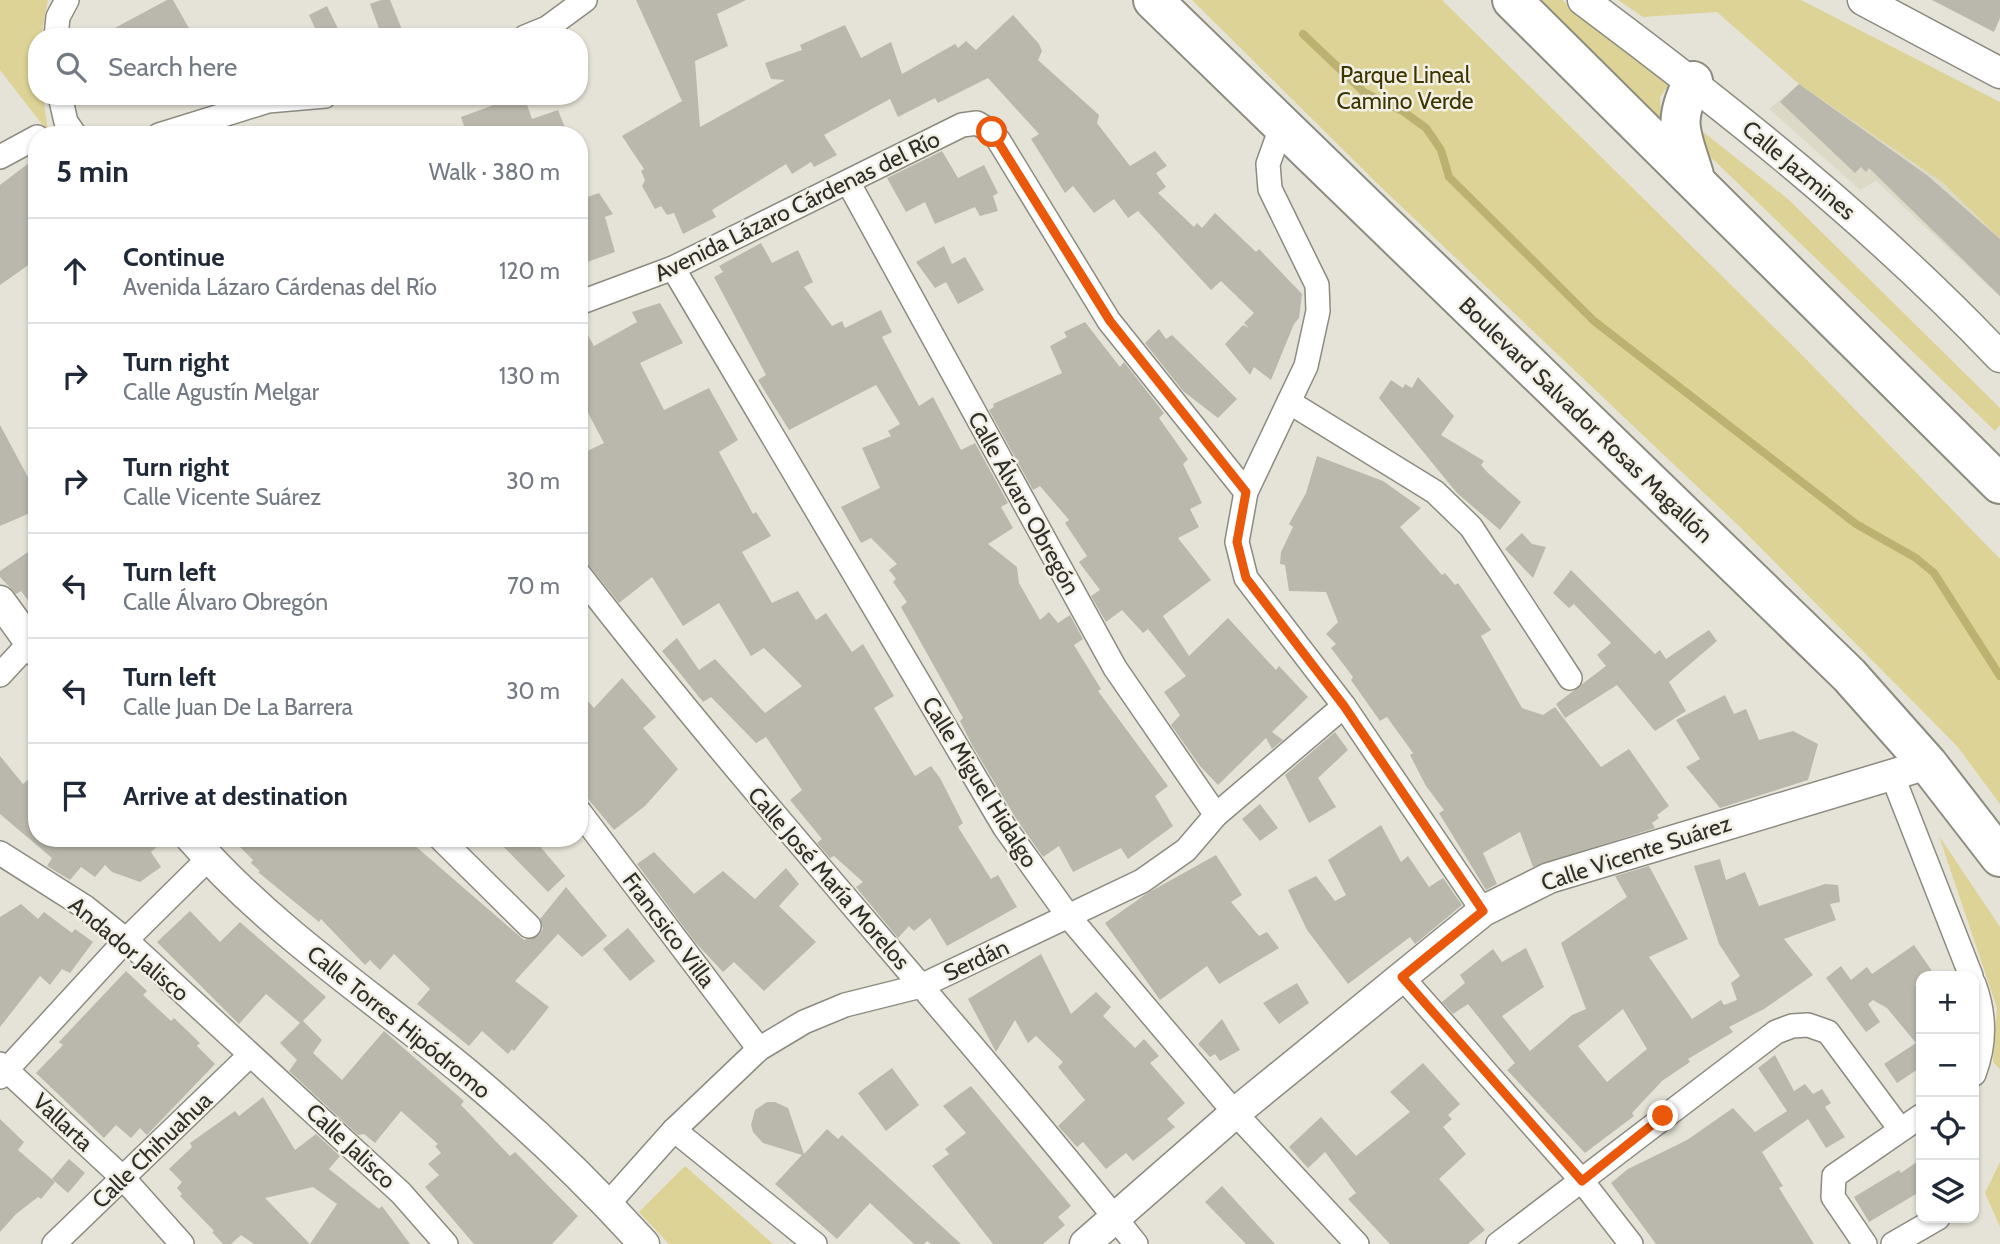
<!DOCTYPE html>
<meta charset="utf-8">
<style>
body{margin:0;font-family:Cabin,sans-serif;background:#f6f6f7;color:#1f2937}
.controls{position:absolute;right:21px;bottom:21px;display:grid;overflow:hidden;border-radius:14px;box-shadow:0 2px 5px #0004}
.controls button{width:63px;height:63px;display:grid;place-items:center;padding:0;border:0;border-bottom:2px solid #e0e1e3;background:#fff;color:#1f2937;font:35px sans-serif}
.stop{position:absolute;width:21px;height:21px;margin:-16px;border:5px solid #ea580c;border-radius:50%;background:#fff}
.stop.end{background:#ea580c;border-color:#fff;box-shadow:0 2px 7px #0008}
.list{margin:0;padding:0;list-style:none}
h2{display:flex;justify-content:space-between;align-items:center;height:91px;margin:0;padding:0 28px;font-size:30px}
h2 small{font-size:23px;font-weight:400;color:#747a83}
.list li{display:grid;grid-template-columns:46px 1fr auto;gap:21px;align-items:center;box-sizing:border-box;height:105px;padding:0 28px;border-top:2px solid #e0e1e3}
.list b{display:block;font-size:26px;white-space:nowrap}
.list p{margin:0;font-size:23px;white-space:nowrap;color:#747a83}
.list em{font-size:23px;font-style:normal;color:#747a83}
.icon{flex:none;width:38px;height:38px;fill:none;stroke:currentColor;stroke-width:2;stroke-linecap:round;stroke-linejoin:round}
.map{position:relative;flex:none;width:2000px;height:1244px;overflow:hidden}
.search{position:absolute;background:#fff;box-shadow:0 2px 5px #0004;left:28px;top:28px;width:560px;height:77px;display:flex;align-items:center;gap:18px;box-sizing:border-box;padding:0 24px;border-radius:28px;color:#747a83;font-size:26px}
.panel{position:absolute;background:#fff;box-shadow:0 2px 5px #0004;left:28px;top:126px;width:560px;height:721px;border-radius:28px}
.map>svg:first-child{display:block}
.built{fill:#dcdac6}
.green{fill:#ddd396}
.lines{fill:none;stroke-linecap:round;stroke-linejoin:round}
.stream{stroke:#bcb171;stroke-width:8}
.building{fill:#bab8ac;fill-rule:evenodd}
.minor-casing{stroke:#8c8b80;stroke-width:26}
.tertiary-casing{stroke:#8c8b80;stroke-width:33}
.trunk-casing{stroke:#8c8b80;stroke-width:42}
.minor{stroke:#fff;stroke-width:23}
.tertiary{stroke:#fff;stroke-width:30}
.trunk{stroke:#fff;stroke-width:38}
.route{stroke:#ea580c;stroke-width:9}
.labels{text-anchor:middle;stroke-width:5;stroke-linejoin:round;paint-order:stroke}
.park-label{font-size:23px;fill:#3d3500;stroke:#f2f0e4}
.street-label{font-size:23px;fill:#2f2e2a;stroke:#f2f0e4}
</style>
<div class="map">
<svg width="2000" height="1244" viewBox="0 0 2000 1244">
<rect width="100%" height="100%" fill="#e5e3d7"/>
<polygon class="built" points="1799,84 1942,182 2000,239 2000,297 1876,181 1860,190 1769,109"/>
<g class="green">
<polygon points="0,0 48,0 41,37 37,37 37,96 43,96 48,132 0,70"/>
<polygon points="1192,0 1442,0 1804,357 2000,559 2000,804 1957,746 1740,527 1382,188"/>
<polygon points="1533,0 1562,0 1670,83 1660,97 1662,129"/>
<polygon points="1618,0 1801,0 2000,102 2000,239 1942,182 1799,84 1717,12 1643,17"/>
<polygon points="1697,127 1788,199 2000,408 2000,425 1995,431 1692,139"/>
<polygon points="1939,836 2000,927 2000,1069 1993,1062 1997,1008"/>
<polygon points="2000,1162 2000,1227 1985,1193"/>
<polygon points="685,1166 773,1244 669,1244 639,1212"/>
</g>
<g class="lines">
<polyline class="stream" points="1303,34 1364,92 1404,112 1426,128 1441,150 1449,177 1594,321 1856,524 1916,558 1934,573 2000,676"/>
</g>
<g class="building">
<polygon points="167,0 173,0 194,37 161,37 158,28 138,37 98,37"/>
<polygon points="381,0 390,0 403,32 382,37 370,4"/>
<polygon points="636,0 746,0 717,14 728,46 695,61 700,127 785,80 771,79 765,63 802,50 800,45 845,25 861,58 891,42 902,74 955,44 958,48 966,41 976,50 1013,15 1039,44 1042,51 1038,60 1099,115 1097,123 1130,166 1155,151 1167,166 1156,173 1166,187 1158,193 1194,227 1197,223 1202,228 1215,213 1256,252 1259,249 1302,294 1299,318 1294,324 1271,380 1254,367 1250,375 1225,344 1243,325 1249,328 1244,323 1254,313 1221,281 1211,290 1138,211 1128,218 1114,199 1094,213 1073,186 1065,193 1031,139 1039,134 988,78 938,103 935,98 898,117 890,99 824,135 837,155 814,167 811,162 792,174 786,164 712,210 716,217 683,234 674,213 667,215 661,206 655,209 642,186 645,180 641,171 644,169 622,136 682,101"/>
<polygon points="1932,0 2000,0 2000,18 1994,32"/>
<polygon points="327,6 342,37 319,37 309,15"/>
<polygon points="1799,84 1928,176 2000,239 2000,296 1869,168 1866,172 1861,167 1855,173 1780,102"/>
<polygon points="518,96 524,96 532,119 558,110 568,135 467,135 461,117"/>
<polygon points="942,151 958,178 984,165 998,193 993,196 998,211 980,216 975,207 935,224 925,202 906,212 887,178"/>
<polygon points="37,157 37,259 0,285 0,185"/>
<polygon points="599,193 613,214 605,217 615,252 579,265 579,200"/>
<polygon points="761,243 772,263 798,250 813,282 804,287 832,326 842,321 845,328 881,310 892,332 882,337 919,406 933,397 961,450 975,443 1008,503 1001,507 1013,528 988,544 1017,567 1019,583 1040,620 1049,612 1058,623 1070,615 1083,639 1074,645 1101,689 1098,691 1168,786 1155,796 1173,826 1128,859 1121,848 1073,872 1059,846 1043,857 1017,820 972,745 960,721 963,718 901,607 907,602 893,582 896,579 889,570 897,564 871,538 861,543 841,507 880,488 862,448 891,436 888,431 900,424 876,385 789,430 758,380 766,375 714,277 723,272 719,266"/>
<polygon points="944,246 952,264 965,257 984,290 958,304 946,282 935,288 916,262"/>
<polygon points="660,303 683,343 640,363 664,410 709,388 738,440 719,452 753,514 756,512 771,536 742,552 772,603 798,591 816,620 826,613 852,652 863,644 894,696 874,708 915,776 931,766 940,778 963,823 958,827 991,879 998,875 1017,907 947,946 930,918 914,931 909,926 898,938 856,887 863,882 834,856 830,858 817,843 822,839 790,800 802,790 766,737 756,743 711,697 703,702 662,651 677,638 699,670 715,659 765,713 802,686 764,648 751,656 719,603 683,626 652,577 619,603 579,553 579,455 604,443 579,396 579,320 594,346 637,322 632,312"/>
<polygon points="1085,322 1120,367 1124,362 1164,413 1159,418 1188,459 1183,464 1202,503 1190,509 1199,527 1178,538 1211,580 1163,616 1189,656 1228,618 1276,670 1279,666 1308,697 1272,732 1283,740 1272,749 1266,738 1218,785 1200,766 1171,725 1180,715 1164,692 1186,676 1148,629 1143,633 1122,610 1106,622 1091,596 1100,590 1079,562 1087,556 1065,523 1069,520 1040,486 1033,490 989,410 994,407 993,404 1062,373 1050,346 1067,337 1064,332"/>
<polygon points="1159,329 1166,339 1172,335 1237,399 1218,418 1183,391 1145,343"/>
<polygon points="1418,377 1454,416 1441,435 1484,461 1481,465 1487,472 1521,502 1500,530 1457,493 1379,398 1391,380 1403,388 1405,384 1412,388"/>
<polygon points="0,425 37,494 37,510 0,526"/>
<polygon points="1317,456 1383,481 1421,508 1400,527 1442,575 1445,573 1455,585 1458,583 1491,630 1481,636 1522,708 1543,715 1555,707 1601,767 1629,749 1669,806 1657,815 1659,818 1652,823 1655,828 1533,867 1520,832 1483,853 1497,884 1486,890 1439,813 1444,810 1426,786 1410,755 1413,753 1387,717 1380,721 1351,680 1353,677 1331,648 1336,644 1326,634 1338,622 1326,592 1289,591 1285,565 1280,564 1281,552 1293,527 1289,524 1306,493"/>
<polygon points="1522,533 1532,544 1546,547 1533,578 1505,549"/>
<polygon points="37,546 37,612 21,591 16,594 0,577 0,571"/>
<polygon points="1571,570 1655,654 1660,650 1666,659 1709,630 1717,641 1669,682 1686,711 1655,731 1617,685 1565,718 1556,704 1606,666 1597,655 1611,643 1574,604 1569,608 1553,593"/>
<polygon points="622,678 656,717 643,728 678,769 645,806 614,830 579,788 579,691 594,708"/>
<polygon points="1725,695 1734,714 1746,709 1759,740 1793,731 1818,744 1808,780 1720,808 1686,767 1700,759 1676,720"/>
<polygon points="1335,732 1348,750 1318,778 1336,807 1309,823 1285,775"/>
<polygon points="0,756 23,784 37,772 37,838 167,838 151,852 161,867 140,882 112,872 105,865 95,877 81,867 70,880 47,866 52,858 0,814"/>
<polygon points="1260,804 1278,828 1260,841 1242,819"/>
<polygon points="1381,825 1401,862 1408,856 1429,887 1443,878 1462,905 1415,944 1410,937 1348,984 1307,930 1288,890 1316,876 1335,901 1346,895 1328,860"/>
<polygon points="231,838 406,838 524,940 539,935 543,929 540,919 566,887 607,936 582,957 558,934 515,981 549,1007 514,1051 512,1049 508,1054 482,1031 469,1046 417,1004 430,989 394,954 380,970 370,960 365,965 321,919 319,922 258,872 260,871 251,863 253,860"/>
<polygon points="495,838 533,838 565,876 548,892"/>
<polygon points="654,852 694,894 723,871 755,899 786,868 799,884 779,906 816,942 764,991 734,962 723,972 695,942 637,864"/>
<polygon points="1216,855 1242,895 1231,902 1259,936 1267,932 1279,948 1219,984 1207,966 1160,1000 1105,923 1146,894"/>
<path d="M1720,859L1726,880L1745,872L1759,906L1825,884L1838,885L1840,902L1830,904L1836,920L1784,939L1813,975L1764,1009L1729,1027L1733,1032L1688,1059L1690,1062L1662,1081L1632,1113L1634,1116L1585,1153L1507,1070L1515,1063L1468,1004L1453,1014L1442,1002L1465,983L1460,975L1493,949L1502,962L1526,948L1544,987L1502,1016L1530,1051L1572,1015L1586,1009L1561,943L1627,897L1615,876L1649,866L1688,939L1649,957L1692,1019L1721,1000L1724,1005L1737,1000L1731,983L1740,976L1719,944L1694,866ZM1623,1009L1647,1049L1607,1082L1578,1046Z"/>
<polygon points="21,904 38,919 44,912 72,933 75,929 93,942 70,973 62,969 50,985 40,976 0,1027 0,917"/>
<polygon points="190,911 220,942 240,922 326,997 303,1021 322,1040 313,1053 342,1080 384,1031 464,1101 461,1105 510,1156 515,1152 578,1216 552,1244 474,1244 425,1187 439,1175 428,1164 441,1153 435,1146 438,1144 401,1111 375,1143 364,1134 358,1135 289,1071 297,1060 280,1043 300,1023 266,994 239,1024 157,942"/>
<polygon points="628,928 655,961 630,981 603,949"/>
<polygon points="1914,945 1932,971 1915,984 1921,994 1921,1067 1897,1083 1884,1064 1916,1043 1887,1008 1873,1000 1868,1004 1880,1022 1866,1032 1826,978 1841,966 1851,980 1867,967 1872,974"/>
<polygon points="1041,954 1071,1014 1096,992 1111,1007 1103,1016 1135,1048 1144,1039 1159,1056 1150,1063 1185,1103 1167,1119 1175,1127 1133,1161 1126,1153 1106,1169 1083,1142 1077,1147 1058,1126 1085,1100 1058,1067 1063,1062 1036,1036 1028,1043 1015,1020 996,1052 968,999"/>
<polygon points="126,971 147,991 143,995 171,1021 174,1018 200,1043 197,1046 215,1064 147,1135 140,1128 131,1138 116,1125 104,1138 36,1073 63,1045 59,1042"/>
<polygon points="1297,983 1309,1003 1279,1024 1263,1003"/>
<polygon points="1222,1019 1240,1050 1220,1061 1215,1054 1210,1057 1198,1044"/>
<polygon points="1775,1055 1794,1091 1805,1084 1813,1094 1822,1089 1831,1103 1825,1107 1845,1137 1826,1148 1808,1119 1762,1152 1783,1186 1779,1188 1814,1244 1656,1244 1611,1183 1628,1169 1687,1140 1733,1108 1755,1132 1787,1111 1758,1068"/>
<polygon points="1423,1063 1460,1104 1448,1115 1452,1119 1443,1127 1466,1154 1439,1179 1485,1230 1468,1244 1390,1244 1348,1199 1356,1193 1325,1152 1308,1168 1289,1147 1321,1117 1356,1156 1410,1112 1390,1092"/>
<polygon points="892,1068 919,1105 886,1131 858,1093"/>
<polygon points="971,1086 1071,1206 1058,1217 1065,1225 1043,1244 993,1244 932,1166 949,1154 945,1149 966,1133 943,1106"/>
<polygon points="263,1097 295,1150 316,1134 340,1156 329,1169 379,1209 382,1206 410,1244 310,1244 337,1204 313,1187 265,1198 310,1244 254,1244 241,1235 231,1244 223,1244 212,1232 214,1231 180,1196 182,1194 177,1188 182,1182 169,1169 192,1147 190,1143 235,1111 239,1116"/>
<polygon points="767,1102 775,1102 788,1108 804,1154 827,1129 838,1139 842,1135 961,1244 931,1244 927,1241 924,1244 914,1244 870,1203 837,1239 775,1184 802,1155 763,1143 753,1132 751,1125 755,1110"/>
<polygon points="0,1119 24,1142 18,1150 55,1182 41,1199 38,1197 16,1214 0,1232"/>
<polygon points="69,1159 85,1173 68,1193 52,1179"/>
<polygon points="1921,1159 1921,1191 1869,1222 1854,1197 1899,1170 1901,1173"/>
<polygon points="1222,1186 1275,1244 1246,1244 1205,1202"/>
</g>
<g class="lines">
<defs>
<g id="minor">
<polyline points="56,37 58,17 67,0"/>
<polyline points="525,37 547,28 585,0"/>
<polyline points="60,96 66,122 75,135"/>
<polyline points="1282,125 1268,164 1270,189 1317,285 1318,311 1306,366 1246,492 1237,542 1246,578 1344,706 1483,911"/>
<polyline points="159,135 268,101 325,96"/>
<polyline points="0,157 37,137"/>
<polyline points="848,182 1115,668 1216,815"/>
<polyline points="673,268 1005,828 1069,917 1235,1113 1357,1244"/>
<polyline points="579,303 673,268 962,125 977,123 992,132 999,141 1109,321 1246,492"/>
<polyline points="1289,402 1435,492 1471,527 1570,678"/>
<path d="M579,574C757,804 955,1017 1136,1244"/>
<polyline points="0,675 37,635"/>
<polyline points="1891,772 1971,976"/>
<polyline points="579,811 759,1049"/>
<polyline points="440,838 529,926"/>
<polyline points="0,853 85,907 126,940 401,1193 446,1244"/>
<polyline points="1402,977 1582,1181 1631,1244"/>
<path d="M1974,984C1985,1014 1986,1043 1974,1074"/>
<polyline points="0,1064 124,1179 182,1244"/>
<polyline points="0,1077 126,940 209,858"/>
<polyline points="674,1130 815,1244"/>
<polyline points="608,1204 674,1130 759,1049 804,1022 845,1005 921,986 1142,881 1186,850 1216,815 1344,706"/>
<polyline points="54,1244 250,1055"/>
<polyline points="1498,1244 1776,1032 1792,1026 1808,1025 1828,1032 1900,1129"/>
<polyline points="1865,1244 1833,1197 1834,1176 1921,1116"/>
<polyline points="1893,1244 1938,1218"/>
</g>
<g id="tertiary">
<path d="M1583,0C1730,110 1873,223 2000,357"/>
<polyline points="1863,0 2000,73"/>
<polyline points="0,601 37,652"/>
<path d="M191,838C271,930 374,997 467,1074C529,1126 590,1184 644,1244"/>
<polyline points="1085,1244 1235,1113 1483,911 1549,878 1928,764"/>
</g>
<g id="trunk">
<polyline points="1153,0 1849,675 1928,764 2000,857"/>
<polyline points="1512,0 2000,484"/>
<path d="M1693,81C1672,123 1681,132 1694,175"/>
</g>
</defs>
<use href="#minor" class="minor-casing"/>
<use href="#tertiary" class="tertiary-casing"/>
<use href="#trunk" class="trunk-casing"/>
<use href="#minor" class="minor"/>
<use href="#tertiary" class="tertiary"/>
<use href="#trunk" class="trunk"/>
</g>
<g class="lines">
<polyline class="route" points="992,132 1110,321 1246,492 1237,542 1246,578 1344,706 1483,911 1402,977 1582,1181 1663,1116"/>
</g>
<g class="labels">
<g class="park-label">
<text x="1405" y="83">Parque Lineal<tspan x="1405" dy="26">Camino Verde</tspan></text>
</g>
<g class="street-label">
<text transform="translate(1799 170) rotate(40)" y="8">Calle Jazmines</text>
<text transform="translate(797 206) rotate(-26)" y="8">Avenida Lázaro Cárdenas del Río</text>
<text transform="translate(1586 420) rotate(44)" y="8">Boulevard Salvador Rosas Magallón</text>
<text transform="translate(1024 503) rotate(61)" y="8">Calle Álvaro Obregón</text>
<text transform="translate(980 782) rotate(58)" y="8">Calle Miguel Hidalgo</text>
<text transform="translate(1636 853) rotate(-18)" y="8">Calle Vicente Suárez</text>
<text transform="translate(829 878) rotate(49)" y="8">Calle José María Morelos</text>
<text transform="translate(669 930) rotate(53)" y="8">Francsico Villa</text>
<text transform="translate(129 949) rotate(40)" y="8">Andador Jalisco</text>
<text transform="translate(976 960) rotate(-25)" y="8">Serdán</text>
<text transform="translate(399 1022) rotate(39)" y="8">Calle Torres Hipódromo</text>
<text transform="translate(63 1122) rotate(43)" y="8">Vallarta</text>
<text transform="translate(351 1146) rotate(43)" y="8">Calle Jalisco</text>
<text transform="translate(152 1150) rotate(-44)" y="8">Calle Chihuahua</text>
</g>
</g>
</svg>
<div class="controls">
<button>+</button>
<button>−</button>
<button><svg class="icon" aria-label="locate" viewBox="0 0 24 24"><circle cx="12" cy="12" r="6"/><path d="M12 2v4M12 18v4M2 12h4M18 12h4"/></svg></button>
<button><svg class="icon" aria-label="layers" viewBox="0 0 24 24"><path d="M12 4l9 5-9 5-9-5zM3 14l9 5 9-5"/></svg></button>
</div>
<div class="stop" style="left:992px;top:132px"></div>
<div class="stop end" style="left:1663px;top:1116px"></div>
<div class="search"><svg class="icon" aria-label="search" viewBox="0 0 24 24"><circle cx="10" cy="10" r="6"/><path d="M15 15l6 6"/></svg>Search here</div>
<section class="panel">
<h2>5 min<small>Walk · 380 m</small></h2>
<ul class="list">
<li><svg class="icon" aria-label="ahead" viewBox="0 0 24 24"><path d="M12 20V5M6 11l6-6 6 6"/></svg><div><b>Continue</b><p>Avenida Lázaro Cárdenas del Río</p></div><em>120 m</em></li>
<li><svg class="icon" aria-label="right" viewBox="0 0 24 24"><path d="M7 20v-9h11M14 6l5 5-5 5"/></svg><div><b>Turn right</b><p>Calle Agustín Melgar</p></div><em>130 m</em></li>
<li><svg class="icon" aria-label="right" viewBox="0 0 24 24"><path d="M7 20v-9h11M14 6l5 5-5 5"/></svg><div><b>Turn right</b><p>Calle Vicente Suárez</p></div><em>30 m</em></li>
<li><svg class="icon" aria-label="left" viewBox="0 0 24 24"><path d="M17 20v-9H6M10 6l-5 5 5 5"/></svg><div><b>Turn left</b><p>Calle Álvaro Obregón</p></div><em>70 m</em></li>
<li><svg class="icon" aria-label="left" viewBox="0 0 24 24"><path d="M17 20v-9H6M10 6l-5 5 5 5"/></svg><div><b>Turn left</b><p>Calle Juan De La Barrera</p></div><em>30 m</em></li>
<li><svg class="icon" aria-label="arrive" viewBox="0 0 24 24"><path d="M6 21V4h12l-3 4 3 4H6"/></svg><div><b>Arrive at destination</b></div></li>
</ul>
</section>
</div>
